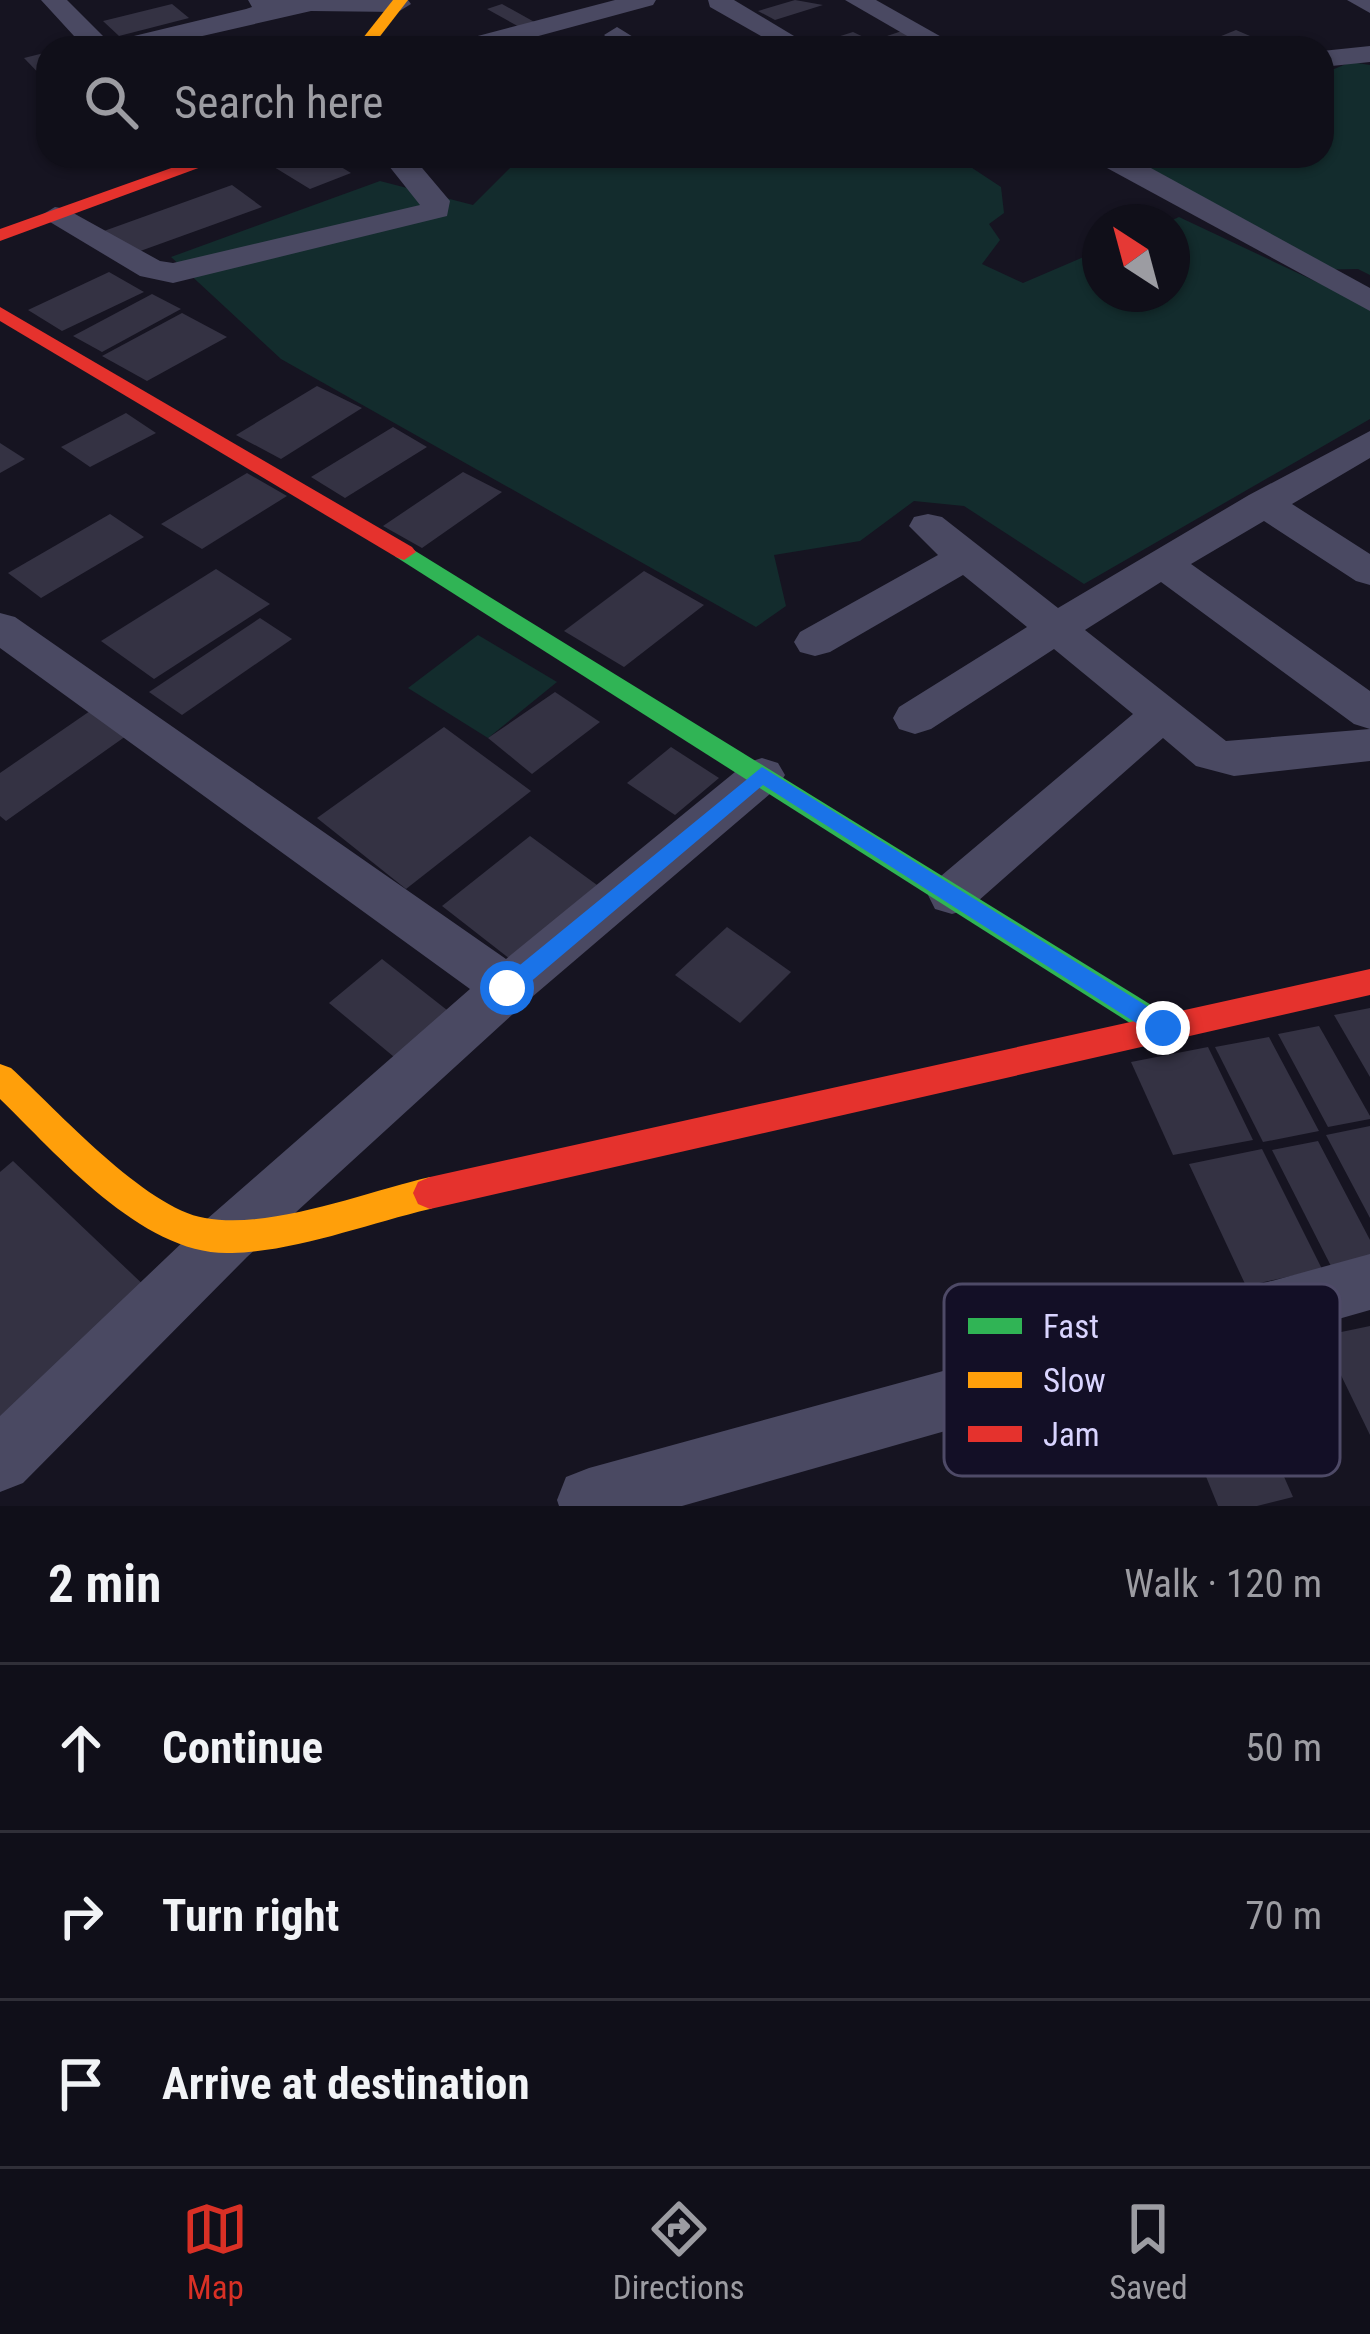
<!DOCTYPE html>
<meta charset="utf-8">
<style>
body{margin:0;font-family:"Roboto Condensed",sans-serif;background:#191822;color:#f1f3f6}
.compass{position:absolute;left:1082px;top:204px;width:108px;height:108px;border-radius:50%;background:#100f19;box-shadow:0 3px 9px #0004;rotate:324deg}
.stop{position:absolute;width:36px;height:36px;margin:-27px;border:9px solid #1a73e8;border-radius:50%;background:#fff}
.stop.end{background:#1a73e8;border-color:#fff;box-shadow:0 3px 12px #0008}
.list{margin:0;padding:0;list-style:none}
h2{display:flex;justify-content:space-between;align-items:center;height:156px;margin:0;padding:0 48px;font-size:51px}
h2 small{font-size:39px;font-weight:400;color:#9c9ca2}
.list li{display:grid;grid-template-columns:78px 1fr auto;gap:36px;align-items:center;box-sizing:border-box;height:168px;padding:0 48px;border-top:3px solid #302f38}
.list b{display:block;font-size:45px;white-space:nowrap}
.list em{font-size:39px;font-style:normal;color:#9c9ca2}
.icon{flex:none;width:66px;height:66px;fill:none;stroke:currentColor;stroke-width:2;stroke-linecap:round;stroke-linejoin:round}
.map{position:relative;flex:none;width:1370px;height:1506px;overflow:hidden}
.search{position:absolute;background:#100f19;box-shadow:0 3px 9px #0004;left:36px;right:36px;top:36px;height:132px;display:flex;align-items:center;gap:30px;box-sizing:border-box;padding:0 42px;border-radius:36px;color:#9c9ca2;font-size:45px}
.sheet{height:660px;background:#100f19}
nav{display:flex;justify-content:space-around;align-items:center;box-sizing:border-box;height:168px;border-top:3px solid #302f38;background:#100f19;font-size:33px;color:#9c9ca2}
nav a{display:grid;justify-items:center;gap:6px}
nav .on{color:#d93025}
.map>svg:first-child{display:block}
.green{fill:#132c2d}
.building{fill:#343243}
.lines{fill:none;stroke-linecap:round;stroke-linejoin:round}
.street{fill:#4a4962;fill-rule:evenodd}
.fast{fill:#30b455;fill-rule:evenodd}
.slow{fill:#ff9f0a;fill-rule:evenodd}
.jam{fill:#e5322d;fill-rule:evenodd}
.route{fill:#1a73e8}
.key{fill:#130f26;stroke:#4e4a67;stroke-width:3}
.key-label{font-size:33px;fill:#d9d4ff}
</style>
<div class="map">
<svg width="1370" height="1506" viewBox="0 0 1370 1506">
<rect width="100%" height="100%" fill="#161421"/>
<g class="green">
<polygon points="1351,62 1370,65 1370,275 1358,269 1304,270 1117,156 1322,156 1322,74"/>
<polygon points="522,156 872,156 894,164 954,156 1001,187 1004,213 989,224 1000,240 982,264 1023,283 1100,250 1100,294 1172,294 1172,222 1168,222 1179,217 1370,307 1370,419 1084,584 964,506 914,501 860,541 774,555 786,606 756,627 281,359 171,257 380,181 473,205"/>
<polygon points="478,635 557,682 488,738 408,688"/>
</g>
<g class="building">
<polygon points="795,0 823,5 775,20 758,11"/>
<polygon points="172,4 189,18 119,36 103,21"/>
<polygon points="502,4 538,24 523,29 487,9"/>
<polygon points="905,30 924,39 898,48 869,42"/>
<polygon points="1236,30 1257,39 1234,48 1209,41"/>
<polygon points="853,32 870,40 845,48 812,45"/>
<polygon points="48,52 48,83 24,58"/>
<polygon points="303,156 323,156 351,173 310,189 274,167"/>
<polygon points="232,185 262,207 132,254 104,231"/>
<polygon points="109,272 144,292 62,331 28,310"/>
<polygon points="152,294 181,309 102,352 73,336"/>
<polygon points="182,313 227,337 147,381 102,356"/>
<polygon points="317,386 362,408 281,459 236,435"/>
<polygon points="126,413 156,433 90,467 61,447"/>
<polygon points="393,427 427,447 345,498 311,477"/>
<polygon points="0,443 25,459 0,473"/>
<polygon points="463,472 502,492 422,548 383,526"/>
<polygon points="247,473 287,496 202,549 161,524"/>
<polygon points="110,514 144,537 41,598 8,573"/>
<polygon points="216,569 270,604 154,679 101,641"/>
<polygon points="644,571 704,605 624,667 564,631"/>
<polygon points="260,618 292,639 182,715 149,692"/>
<polygon points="555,692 600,722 532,774 488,738"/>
<polygon points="90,711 126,736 6,821 0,816 0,773"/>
<polygon points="444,727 531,791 406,889 317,818"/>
<polygon points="671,747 719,778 675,815 627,783"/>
<polygon points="530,836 597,885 510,959 442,906"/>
<polygon points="727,927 791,972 740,1023 675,975"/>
<polygon points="382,959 452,1014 399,1061 329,1003"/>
<polygon points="1370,1008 1370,1077 1334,1015"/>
<polygon points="1319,1026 1370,1116 1370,1119 1328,1127 1278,1034"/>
<polygon points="1269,1037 1319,1131 1263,1142 1215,1047"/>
<polygon points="1208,1047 1253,1140 1173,1155 1131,1062"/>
<polygon points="1370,1126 1370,1218 1326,1135"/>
<polygon points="1318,1141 1370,1240 1370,1260 1332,1268 1272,1150"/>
<polygon points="1262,1149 1322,1269 1246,1286 1189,1164"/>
<polygon points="13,1161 151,1292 0,1433 0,1172"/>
<polygon points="1370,1326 1370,1435 1322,1336"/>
<polygon points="1236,1368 1293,1497 1257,1506 1218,1506 1168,1383"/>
</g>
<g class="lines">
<g class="street">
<polygon points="41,0 67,0 109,42 246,9 252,7 248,0 408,0 411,4 398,12 311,11 150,48 85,48"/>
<polygon points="615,0 656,0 653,5 494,48 451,48 455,42"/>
<polygon points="708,0 734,0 814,48 782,48 710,7"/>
<polygon points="845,0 876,0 961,48 928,48"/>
<polygon points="1347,0 1370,0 1370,13"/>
<polygon points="617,27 651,48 620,48 604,35"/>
<polygon points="1370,46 1370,62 1322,67 1322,51"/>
<polygon points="381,156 412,156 450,201 447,216 173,283 140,276 40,216 55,207 66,209 160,261 173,263 420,205"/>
<polygon points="1099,156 1129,156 1370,288 1370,311 1107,168"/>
<polygon points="1370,431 1370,458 1292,504 1370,554 1370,585 1356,581 1264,521 1191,564 1370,691 1370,729 1354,724 1161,582 1085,630 1226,741 1370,729 1370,761 1234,776 1196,766 1163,738 969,909 952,914 935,909 928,895 935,881 1133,714 1054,649 931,729 915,734 899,729 893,718 899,707 1027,627 963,575 830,652 815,656 800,652 794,642 800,632 938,555 909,526 914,517 928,514 942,517 1058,608 1249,495"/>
<polygon points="0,613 15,617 506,959 746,763 762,758 778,763 785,775 778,787 525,1003 247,1257 23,1483 0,1492 0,1416 207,1219 470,989 0,648"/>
<polygon points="1370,1254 1370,1310 682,1506 559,1506 557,1500 566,1477 589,1468"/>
</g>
<polygon class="fast" points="404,544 1174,1019 1179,1028 1174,1037 1163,1041 1152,1037 396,557 392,552"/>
<g class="slow">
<polygon points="393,0 408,0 371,48 355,48"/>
<path d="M0,1064L11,1068C57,1110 145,1208 205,1218C271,1230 365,1192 430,1177L442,1182L447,1193L442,1204L430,1209C366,1224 298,1251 232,1253C144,1257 58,1155 0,1099Z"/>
</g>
<g class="jam">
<polygon points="205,156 231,156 0,241 0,229"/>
<polygon points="0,307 412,547 416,552 404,560 396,557 0,321"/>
<polygon points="1370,969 1370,995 430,1209 418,1204 413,1193 418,1182 430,1177"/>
</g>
</g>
<polygon class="route" points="762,767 1171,1021 1171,1035 1155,1035 763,785 515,995 499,995 499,982"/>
<rect x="944" y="1284" width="396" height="192" rx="18" class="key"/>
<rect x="968" y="1318" width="54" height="16" fill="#30b455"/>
<rect x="968" y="1372" width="54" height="16" fill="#ff9f0a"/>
<rect x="968" y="1426" width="54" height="16" fill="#e5322d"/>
<g class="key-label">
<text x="1043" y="1338">Fast</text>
<text x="1043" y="1392">Slow</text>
<text x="1043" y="1446">Jam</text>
</g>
</svg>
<svg class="compass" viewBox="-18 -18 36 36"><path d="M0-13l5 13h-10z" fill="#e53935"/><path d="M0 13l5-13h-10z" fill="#9c9ca2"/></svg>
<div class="stop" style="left:507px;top:988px"></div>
<div class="stop end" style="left:1163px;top:1028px"></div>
<div class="search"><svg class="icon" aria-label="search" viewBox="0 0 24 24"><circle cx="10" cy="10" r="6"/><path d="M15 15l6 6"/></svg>Search here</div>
</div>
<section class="sheet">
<h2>2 min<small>Walk · 120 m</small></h2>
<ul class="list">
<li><svg class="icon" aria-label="ahead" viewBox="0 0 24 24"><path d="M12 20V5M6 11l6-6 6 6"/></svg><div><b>Continue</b></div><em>50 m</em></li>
<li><svg class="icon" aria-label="right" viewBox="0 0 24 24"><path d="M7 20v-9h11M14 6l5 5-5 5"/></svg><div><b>Turn right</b></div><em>70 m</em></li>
<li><svg class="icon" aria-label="arrive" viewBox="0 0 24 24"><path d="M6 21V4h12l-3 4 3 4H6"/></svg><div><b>Arrive at destination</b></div></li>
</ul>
</section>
<nav>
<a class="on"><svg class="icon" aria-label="map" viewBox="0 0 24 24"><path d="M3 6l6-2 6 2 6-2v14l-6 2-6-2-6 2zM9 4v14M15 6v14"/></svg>Map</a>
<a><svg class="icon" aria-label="directions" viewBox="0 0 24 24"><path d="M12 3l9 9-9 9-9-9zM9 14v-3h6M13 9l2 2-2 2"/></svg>Directions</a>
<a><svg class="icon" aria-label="saved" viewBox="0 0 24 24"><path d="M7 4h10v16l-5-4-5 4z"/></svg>Saved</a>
</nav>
